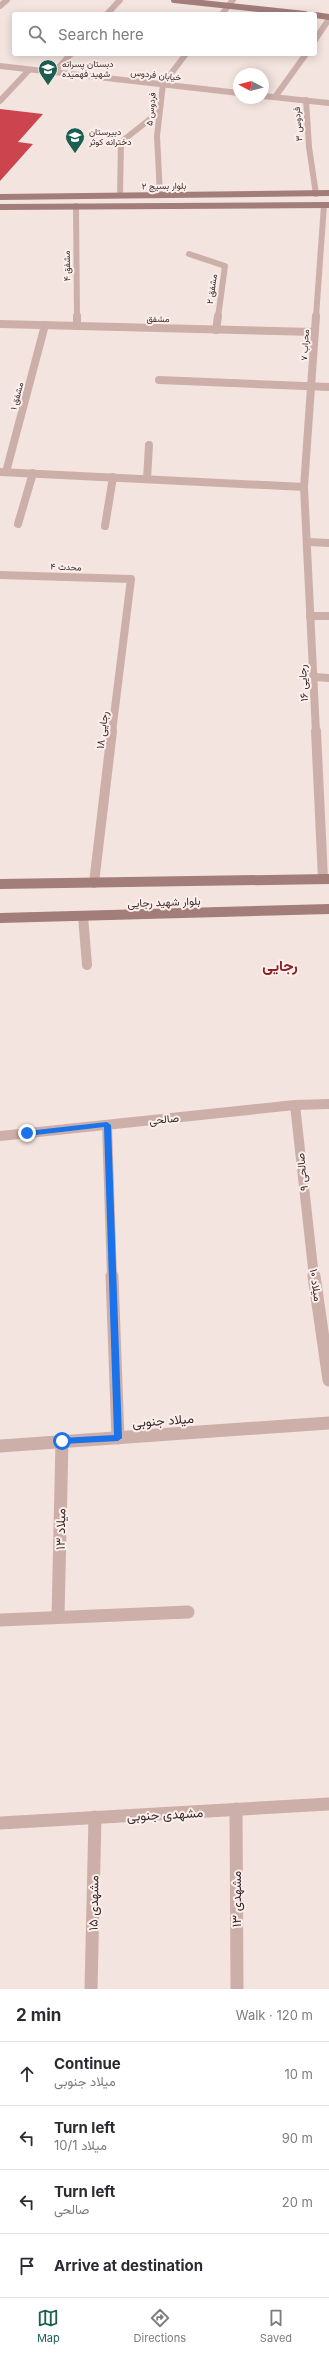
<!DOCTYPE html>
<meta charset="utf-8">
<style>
body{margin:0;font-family:Inter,Vazirmatn,sans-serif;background:#f7f7f7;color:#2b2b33}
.compass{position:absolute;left:233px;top:68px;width:36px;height:36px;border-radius:50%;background:#fff;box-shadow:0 2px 10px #0003;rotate:277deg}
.stop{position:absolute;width:12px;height:12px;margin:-9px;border:3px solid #1a73e8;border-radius:50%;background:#fff}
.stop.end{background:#1a73e8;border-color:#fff;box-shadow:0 1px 4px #0008}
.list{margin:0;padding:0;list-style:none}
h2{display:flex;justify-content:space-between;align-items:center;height:52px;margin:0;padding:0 16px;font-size:17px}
h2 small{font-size:13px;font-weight:400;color:#7c7c81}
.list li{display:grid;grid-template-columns:26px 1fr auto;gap:12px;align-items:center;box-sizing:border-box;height:64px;padding:0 16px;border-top:1px solid #e1e1e2}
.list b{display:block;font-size:15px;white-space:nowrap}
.list p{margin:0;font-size:13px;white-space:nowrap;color:#7c7c81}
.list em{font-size:13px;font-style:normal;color:#7c7c81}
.icon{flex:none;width:22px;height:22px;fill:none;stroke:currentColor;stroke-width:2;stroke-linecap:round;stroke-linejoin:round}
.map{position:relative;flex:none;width:329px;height:1989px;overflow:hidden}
.search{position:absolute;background:#fff;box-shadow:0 2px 10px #0003;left:12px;right:12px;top:12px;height:44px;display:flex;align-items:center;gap:10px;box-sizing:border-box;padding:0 14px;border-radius:4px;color:#7c7c81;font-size:15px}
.sheet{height:308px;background:#fff}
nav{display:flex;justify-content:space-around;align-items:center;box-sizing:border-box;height:56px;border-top:1px solid #e1e1e2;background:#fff;font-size:11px;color:#7c7c81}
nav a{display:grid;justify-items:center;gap:2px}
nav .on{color:#1c5f4f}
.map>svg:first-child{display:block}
.building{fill:#cc454e}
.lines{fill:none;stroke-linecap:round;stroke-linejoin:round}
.street-far3{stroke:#cdafaa;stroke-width:6}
.street-far2{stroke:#cdafaa;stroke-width:8}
.street-far1{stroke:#cdafaa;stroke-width:10}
.street{stroke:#cdafaa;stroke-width:13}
.secondary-far1{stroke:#a27d7a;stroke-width:6}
.secondary{stroke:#a27d7a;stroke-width:10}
.route{fill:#1a73e8}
.labels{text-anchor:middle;stroke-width:4;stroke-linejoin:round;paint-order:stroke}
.far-poi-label{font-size:9px;fill:#3a2a2a;stroke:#fbefec;text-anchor:start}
.far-street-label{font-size:9px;fill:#3a2a2a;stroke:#fbefec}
.street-label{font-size:11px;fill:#3a2a2a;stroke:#fbefec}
.near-street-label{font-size:13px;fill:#3a2a2a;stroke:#fbefec}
.district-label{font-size:15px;font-weight:bold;fill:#8e1e26;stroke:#fbefec}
</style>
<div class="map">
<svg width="329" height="1989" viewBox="0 0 329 1989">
<rect width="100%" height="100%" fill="#f4e4df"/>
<polygon class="building" points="0,109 43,114 18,142 33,144 0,181"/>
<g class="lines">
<g class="street-far3">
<polyline points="0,6 7,0"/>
<polyline points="107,14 120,0"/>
<polyline points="222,14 233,0"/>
<polyline points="315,40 329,19"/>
<polyline points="0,66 239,93"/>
<polyline points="54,72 71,54"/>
<polyline points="263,96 329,103"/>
<polyline points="275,97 306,54"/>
<polyline points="306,100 309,147 316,194"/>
<polyline points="0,101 29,70"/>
<polyline points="120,195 121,142 159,112"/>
<polyline points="160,195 157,136 163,84 186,54"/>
<polyline points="76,206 77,317"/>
<polyline points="189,254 225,266 218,317"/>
<polyline points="316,317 324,205"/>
</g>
<g class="street-far2">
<polyline points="77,316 77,326"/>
<polyline points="0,324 315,332"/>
<polyline points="216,330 218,316"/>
<polyline points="159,380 329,387"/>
<polyline points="0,472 304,487"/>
<polyline points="6,472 45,325"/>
<polyline points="147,479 149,445"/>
<polyline points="18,524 33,473"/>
<polyline points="105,526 113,477"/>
<polyline points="307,542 329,543"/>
<polyline points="0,575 131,579 112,732"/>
<polyline points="310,616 329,616"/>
<polyline points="314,677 329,678"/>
<polyline points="316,732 304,487 316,316"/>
</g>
<g class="street-far1">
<polyline points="316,731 323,879"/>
<polyline points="94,883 112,731"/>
<polyline points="83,916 87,965"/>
<polyline points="295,1105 314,1277"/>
<polyline points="107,1125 112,1277"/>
<polyline points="0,1136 295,1105 329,1104"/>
</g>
<g class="street">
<polyline points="112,1276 118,1438"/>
<polyline points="314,1276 329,1380"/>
<polyline points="0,1446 329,1423"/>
<polyline points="58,1617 62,1441"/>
<polyline points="0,1620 188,1612"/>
<polyline points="236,1809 237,1989"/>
<polyline points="0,1823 329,1804"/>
<polyline points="91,1989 95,1817"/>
</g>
<g class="secondary-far1">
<polyline points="174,0 305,14"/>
<polyline points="315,15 329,17"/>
<polyline points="0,197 329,193"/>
<polyline points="0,207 329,205"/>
</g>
<g class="secondary">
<polyline points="0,884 329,879"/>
<polyline points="0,918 329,909"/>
</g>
</g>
<polygon class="route" points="107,1122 111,1125 122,1438 118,1441 62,1444 58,1441 62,1438 114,1435 104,1127 27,1136 23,1133 27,1131"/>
<defs>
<symbol id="school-pin" viewBox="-11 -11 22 30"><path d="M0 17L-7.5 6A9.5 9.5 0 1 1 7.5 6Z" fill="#1c5f4f" stroke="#fbefec"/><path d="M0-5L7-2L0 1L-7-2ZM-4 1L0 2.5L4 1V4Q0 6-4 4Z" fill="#fff"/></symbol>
</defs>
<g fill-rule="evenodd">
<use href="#school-pin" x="37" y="58" width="22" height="30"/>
<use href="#school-pin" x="64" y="126" width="22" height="30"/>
</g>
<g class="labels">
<g class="far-poi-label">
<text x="62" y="67">دبستان پسرانه<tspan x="62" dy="10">شهید فهمیده</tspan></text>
<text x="89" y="135">دبیرستان<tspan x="89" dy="10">دخترانه کوثر</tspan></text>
</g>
<g class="far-street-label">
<text transform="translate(156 75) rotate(6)" y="3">خیابان فردوس</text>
<text transform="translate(151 109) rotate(-84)" y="3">فردوس ۵</text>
<text transform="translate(298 124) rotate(-94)" y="3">فردوس ۳</text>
<text transform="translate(164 186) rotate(-1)" y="3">بلوار بسیج ۲</text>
<text transform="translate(67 266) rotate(-91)" y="3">مشفق ۴</text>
<text transform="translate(212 289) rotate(-82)" y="3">مشفق ۲</text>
<text transform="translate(158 319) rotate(1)" y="3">مشفق</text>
<text transform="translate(305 345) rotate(-86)" y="3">محراب ۷</text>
<text transform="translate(17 396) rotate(-75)" y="3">مشفق ۱</text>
<text transform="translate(66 567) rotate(2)" y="3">محدث ۴</text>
</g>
<g class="street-label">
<text transform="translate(303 683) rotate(-93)" y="4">رجایی ۱۶</text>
<text transform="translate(102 730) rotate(-83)" y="4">رجایی ۱۸</text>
<text transform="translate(164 902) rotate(-2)" y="4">بلوار شهید رجایی</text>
<text transform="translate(164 1119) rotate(-6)" y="4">صالحی</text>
<text transform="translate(302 1172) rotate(-96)" y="4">صالحی ۹</text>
<text transform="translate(316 1285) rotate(82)" y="4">میلاد ۱۰</text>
</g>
<g class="near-street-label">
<text transform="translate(163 1420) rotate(-4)" y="5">میلاد جنوبی</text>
<text transform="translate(60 1529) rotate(-89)" y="5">میلاد ۱۳</text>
<text transform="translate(165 1814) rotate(-3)" y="5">مشهدی جنوبی</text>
<text transform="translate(236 1899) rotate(-90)" y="5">مشهدی ۱۳</text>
<text transform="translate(93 1903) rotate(-89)" y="5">مشهدی ۱۵</text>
</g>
<g class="district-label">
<text x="280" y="971">رجایی</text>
</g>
</g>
</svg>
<svg class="compass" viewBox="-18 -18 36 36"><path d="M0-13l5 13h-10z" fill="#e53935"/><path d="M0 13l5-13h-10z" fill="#7c7c81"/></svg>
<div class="stop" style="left:62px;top:1441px"></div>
<div class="stop end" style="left:27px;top:1133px"></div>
<div class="search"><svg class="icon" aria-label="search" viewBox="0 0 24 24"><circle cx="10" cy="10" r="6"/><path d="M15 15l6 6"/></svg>Search here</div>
</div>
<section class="sheet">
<h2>2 min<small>Walk · 120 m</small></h2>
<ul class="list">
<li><svg class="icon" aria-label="ahead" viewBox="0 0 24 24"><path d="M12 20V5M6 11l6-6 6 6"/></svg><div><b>Continue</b><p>میلاد جنوبی</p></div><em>10 m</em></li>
<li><svg class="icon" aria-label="left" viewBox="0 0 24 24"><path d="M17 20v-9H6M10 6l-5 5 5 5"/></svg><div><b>Turn left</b><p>میلاد 10/1</p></div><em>90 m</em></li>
<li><svg class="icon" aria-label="left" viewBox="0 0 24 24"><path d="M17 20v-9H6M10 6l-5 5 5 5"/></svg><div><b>Turn left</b><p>صالحی</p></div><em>20 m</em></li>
<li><svg class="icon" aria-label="arrive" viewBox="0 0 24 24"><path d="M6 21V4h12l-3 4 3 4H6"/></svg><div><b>Arrive at destination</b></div></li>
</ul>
</section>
<nav>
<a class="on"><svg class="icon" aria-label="map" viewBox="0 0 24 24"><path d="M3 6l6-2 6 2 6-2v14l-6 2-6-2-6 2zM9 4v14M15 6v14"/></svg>Map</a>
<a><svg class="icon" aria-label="directions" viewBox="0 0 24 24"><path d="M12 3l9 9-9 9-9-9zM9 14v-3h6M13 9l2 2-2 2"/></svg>Directions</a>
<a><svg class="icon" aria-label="saved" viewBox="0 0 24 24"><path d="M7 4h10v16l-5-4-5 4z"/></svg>Saved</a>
</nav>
